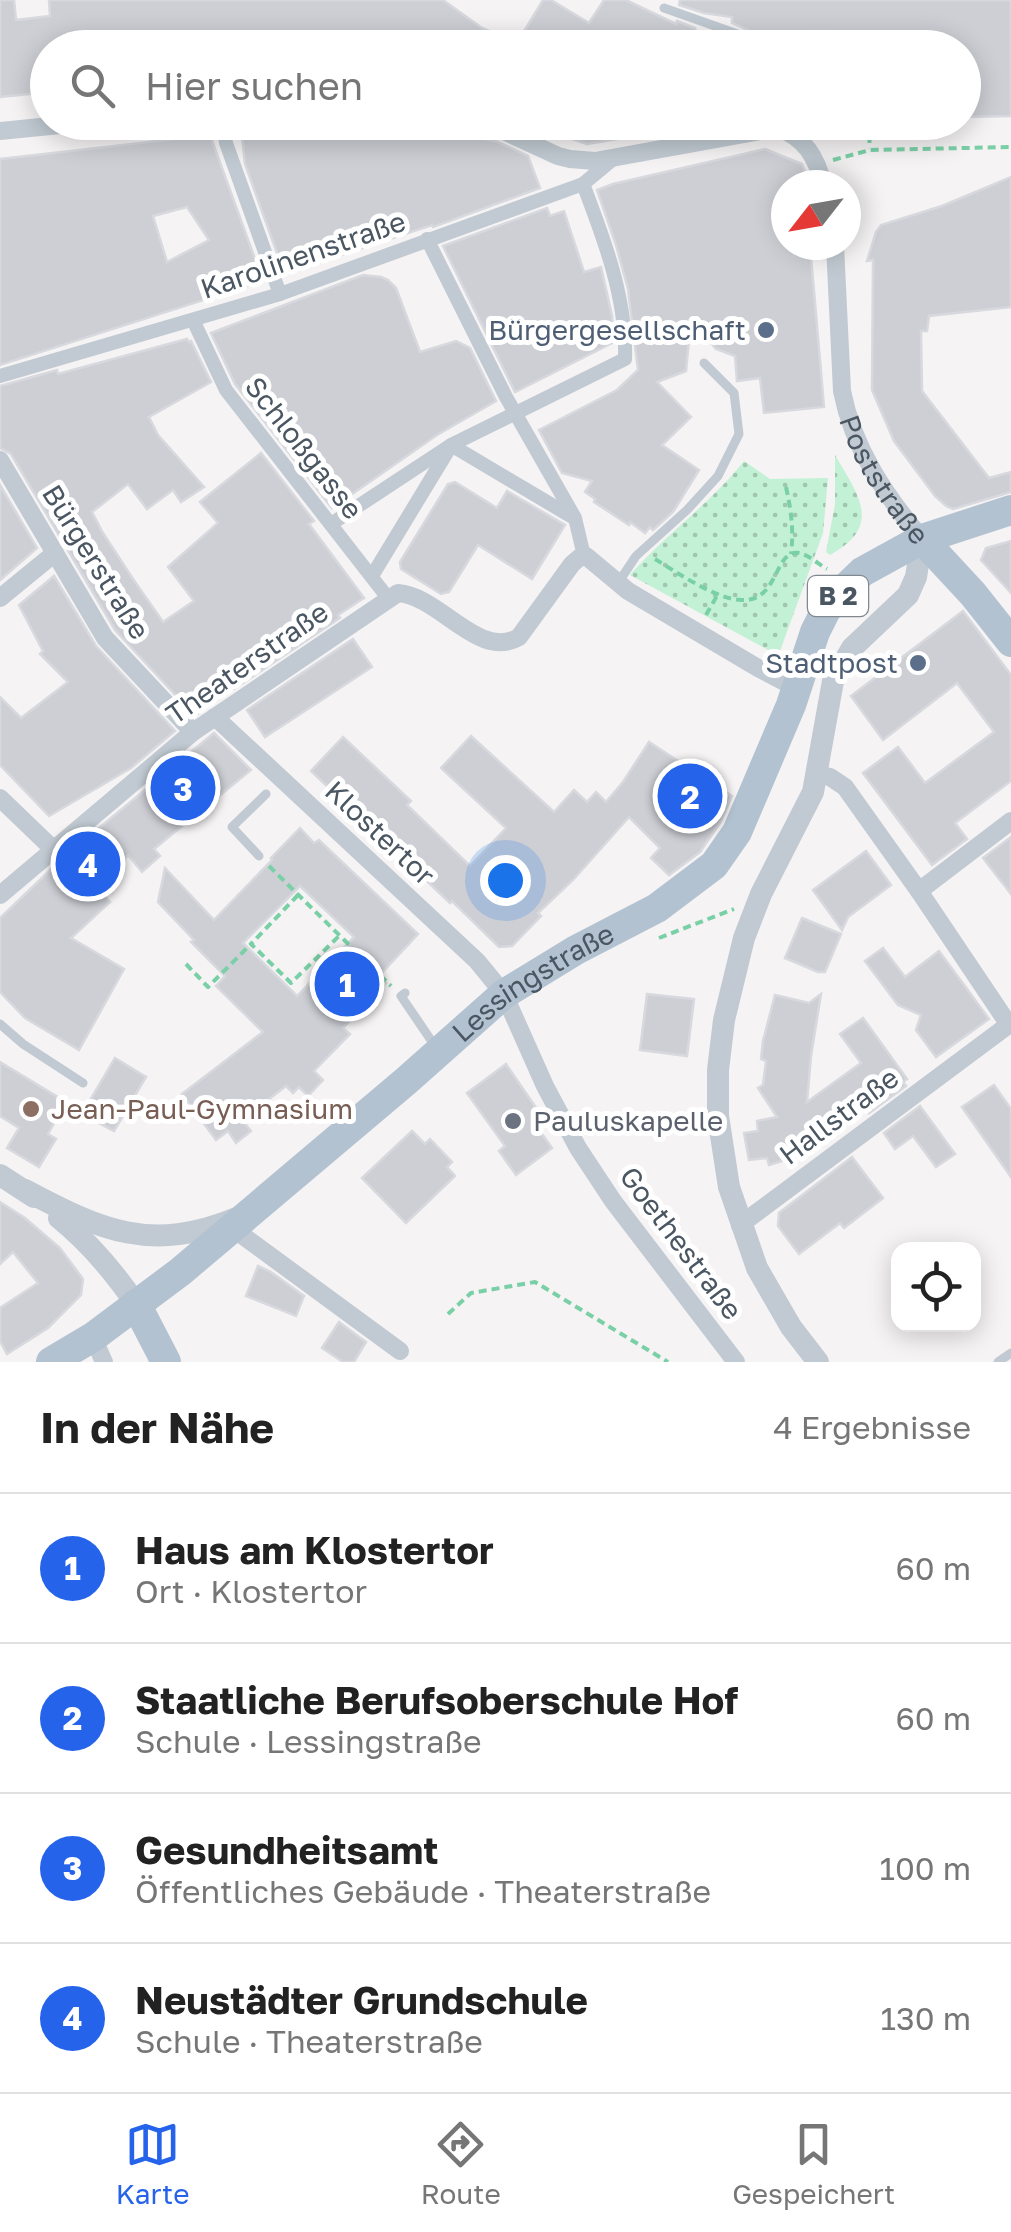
<!DOCTYPE html>
<html lang="de">
<meta charset="utf-8">
<style>
body{margin:0;font-family:"Golos Text",sans-serif;background:#f2f2f2;color:#222}
.controls{position:absolute;right:30px;bottom:30px;display:grid;overflow:hidden;border-radius:20px;box-shadow:0 5px 25px #0003}
.controls button{width:90px;height:90px;display:grid;place-items:center;padding:0;border:0;border-bottom:2px solid #e0e0e0;background:#fff;color:#222;font:50px sans-serif}
.compass{position:absolute;left:771px;top:170px;width:90px;height:90px;border-radius:50%;background:#fff;box-shadow:0 5px 25px #0003;rotate:239deg}
.you{position:absolute;left:505px;top:880px;width:35px;height:35px;margin:-25px;border:8px solid #fff;border-radius:50%;background:#1a73e8;box-shadow:0 0 0 15px #1a73e833}
.badge{display:grid;place-items:center;width:65px;height:65px;border-radius:50%;background:#2563eb;color:#fff;font-size:32px;font-weight:700}
.pin{position:absolute;translate:-50% -50%;border:5px solid #fff;box-shadow:0 2px 10px #0006}
.list{margin:0;padding:0;list-style:none}
h2{display:flex;justify-content:space-between;align-items:center;height:130px;margin:0;padding:0 40px;font-size:42px}
h2 small{font-size:32px;font-weight:400;color:#767676}
.list li{display:grid;grid-template-columns:65px 1fr auto;gap:30px;align-items:center;box-sizing:border-box;height:150px;padding:0 40px;border-top:2px solid #e0e0e0}
.list b{display:block;font-size:38px;white-space:nowrap}
.list p{margin:0;font-size:32px;white-space:nowrap;color:#767676}
.list em{font-size:32px;font-style:normal;color:#767676}
.icon{flex:none;width:55px;height:55px;fill:none;stroke:currentColor;stroke-width:2;stroke-linecap:round;stroke-linejoin:round}
.map{position:relative;flex:none;width:1011px;height:1362px;overflow:hidden}
.search{position:absolute;background:#fff;box-shadow:0 5px 25px #0003;left:30px;right:30px;top:30px;height:110px;display:flex;align-items:center;gap:25px;box-sizing:border-box;padding:0 35px;border-radius:55px;color:#767676;font-size:38px}
.sheet{height:730px;background:#fff}
nav{display:flex;justify-content:space-around;align-items:center;box-sizing:border-box;height:140px;border-top:2px solid #e0e0e0;background:#fff;font-size:28px;color:#767676}
nav a{display:grid;justify-items:center;gap:5px}
nav .on{color:#2563eb}
.map>svg:first-child{display:block}
.grass{fill:url(#grass-dots)}
.building{fill:#cdcfd5;stroke:#d7d9de;stroke-width:2.5;fill-rule:evenodd}
.lines{fill:none;stroke-linecap:round;stroke-linejoin:round}
.path{stroke:#7ad0a6;stroke-width:4;stroke-dasharray:8 5;stroke-linecap:butt}
.service{stroke:#c1cad2;stroke-width:9}
.pedestrian{stroke:#c1cad2;stroke-width:14}
.minor{stroke:#c1cad2;stroke-width:18}
.tertiary{stroke:#c1cad2;stroke-width:22}
.primary{stroke:#b3c2d1;stroke-width:30}
.service-dot{fill:#5c6f8a;stroke:#fff;stroke-width:4}
.education-dot{fill:#8d6e63;stroke:#fff;stroke-width:4}
.worship-dot{fill:#6b7280;stroke:#fff;stroke-width:4}
.labels{text-anchor:middle;stroke-width:10;stroke-linejoin:round;paint-order:stroke}
.shield{fill:#fff;stroke:#808990;stroke-width:2.5}
.shield-label{font-size:25px;font-weight:bold;fill:#4a5661}
.street-label{font-size:28px;fill:#4a5661;stroke:#fff}
.service-label{font-size:28px;fill:#4e5e75;stroke:#fff;text-anchor:end}
.education-label{font-size:28px;fill:#785e54;stroke:#fff;text-anchor:start}
.worship-label{font-size:28px;fill:#5b616d;stroke:#fff;text-anchor:start}
</style>
<div class="map">
<svg width="1011" height="1362" viewBox="0 0 1011 1362">
<defs>
<pattern id="grass-dots" width="8" height="8" patternUnits="userSpaceOnUse" patternTransform="scale(2.5)"><rect width="8" height="8" fill="#c3f1d5"/><path d="M2 2h.1M6 6h.1" fill="none" stroke="#a0c6b0" stroke-width="1.8" stroke-linecap="round"/></pattern>
</defs>
<rect width="100%" height="100%" fill="#f5f3f3"/>
<g class="grass">
<path d="M835,455C859,496 883,526 830,555L826,552L835,504Z"/>
<path d="M744,461L770,479L828,478L823,533L780,651L772,652L630,575C666,534 710,504 744,461Z"/>
</g>
<g class="building">
<polygon points="0,0 14,0 16,20 50,16 49,0 443,0 482,28 517,43 543,0 551,0 589,23 604,0 626,0 676,24 677,21 695,28 701,48 585,48 565,35 558,48 48,48 48,92 0,97"/>
<polygon points="680,0 1011,0 1011,116 964,117 964,48 870,48 869,35 832,31 752,32 732,23 732,17 704,13 679,5"/>
<polygon points="563,122 660,122 660,132 587,144 569,138"/>
<polygon points="359,126 449,131 498,142 528,156 540,188 433,227 432,225 293,271 281,264 245,164 242,137"/>
<path d="M210,135L263,281L0,365V159ZM187,207L209,240L167,262L153,216Z"/>
<polygon points="765,149 802,164 810,185 786,185 786,245 810,245 824,407 764,413 760,378 737,381 735,356 716,349 691,319 686,371 657,382 691,417 662,445 699,470 673,512 653,530 650,527 645,533 630,522 629,525 594,502 595,499 585,492 592,481 562,473 539,430 617,390 638,370 628,289 616,245 597,190 613,184"/>
<polygon points="1011,177 1011,307 929,316 927,331 921,331 922,391 989,478 1011,472 1011,492 953,509 946,506 935,496 894,441 872,390 873,260 867,261 876,232 881,225 942,206"/>
<polygon points="547,208 550,216 564,211 584,272 601,267 612,316 614,342 515,392 443,246"/>
<polygon points="363,275 381,277 388,280 396,288 420,352 456,341 470,348 496,401 437,435 332,508 235,384 211,333"/>
<polygon points="187,339 189,342 191,341 211,382 149,417 158,435 204,487 181,502 173,490 147,509 128,484 92,512 103,533 133,579 163,622 194,601 168,567 218,523 200,502 261,453 314,521 309,524 364,598 338,615 340,618 234,689 230,685 197,708 200,712 195,716 115,630 11,454 0,448 0,386 57,370 58,374"/>
<polygon points="455,482 497,508 507,491 565,525 532,579 478,545 449,592 441,594 401,569 400,562 448,484"/>
<polygon points="0,485 37,548 0,580"/>
<polygon points="1011,541 1011,593 981,560 986,548"/>
<polygon points="54,576 96,646 175,731 131,768 49,816 0,765 0,697 21,718 68,682 40,654 43,651 19,605"/>
<polygon points="963,611 1011,675 1011,781 955,823 967,839 932,865 863,773 898,747 925,783 994,732 957,683 883,740 851,696"/>
<polygon points="353,639 372,667 265,737 247,710"/>
<polygon points="214,733 251,770 154,849 160,856 142,872 128,855 95,886 110,902 71,938 124,969 79,1050 25,1018 0,992 0,918 64,857"/>
<polygon points="471,736 554,812 574,790 587,802 596,792 606,802 623,782 649,742 732,796 720,823 700,852 669,875 651,858 660,848 629,817 573,880 538,913 541,916 512,946 499,947 452,901 450,903 311,771 343,737 411,801 407,805 470,866 506,828 441,768"/>
<path d="M300,828L314,843L319,840L418,934L379,976L386,983L343,1028L350,1034L314,1071L323,1080L308,1096L299,1087L293,1093L286,1086L242,1120L251,1131L236,1143L228,1131L216,1140L182,1094L263,1032L216,986L225,976L191,942L194,940L158,902L165,868L214,920L272,860L271,858ZM300,886L354,937L297,996L243,943Z"/>
<polygon points="1011,837 1011,894 983,858"/>
<polygon points="866,851 891,885 848,917 842,930 813,890"/>
<polygon points="802,918 841,934 825,972 818,972 785,958"/>
<polygon points="883,948 905,977 939,951 989,1019 936,1057 916,1030 921,1015 898,1005 865,961"/>
<polygon points="647,994 694,999 687,1056 640,1050"/>
<polygon points="821,994 811,1056 807,1102 861,1063 840,1034 863,1018 907,1079 903,1082 906,1086 869,1113 866,1109 835,1131 833,1128 799,1156 769,1165 767,1158 749,1160 744,1133 758,1131 757,1121 777,1117 758,1088 763,1085 766,1061 761,1059 763,1041 775,995 809,1003"/>
<polygon points="115,1058 146,1077 114,1131 82,1114"/>
<polygon points="0,1062 66,1102 48,1134 56,1139 39,1167 7,1148 19,1128 0,1116"/>
<polygon points="506,1064 543,1118 535,1124 552,1148 516,1175 499,1151 505,1146 467,1093"/>
<polygon points="994,1085 1011,1109 1011,1177 962,1107"/>
<polygon points="920,1106 955,1154 936,1167 913,1136 895,1149 884,1133"/>
<polygon points="412,1131 425,1144 430,1139 452,1162 447,1167 455,1176 406,1223 362,1178"/>
<polygon points="852,1157 883,1198 844,1228 840,1223 799,1254 778,1226 779,1213"/>
<polygon points="0,1202 25,1218 60,1248 83,1279 81,1295 48,1328 7,1354 0,1341 0,1308 38,1283 13,1252 0,1264"/>
<polygon points="258,1266 271,1272 304,1296 296,1316 246,1296"/>
<polygon points="339,1322 366,1342 354,1362 343,1362 322,1348"/>
</g>
<g class="lines">
<g class="path">
<polyline points="868,122 870,148"/>
<polyline points="833,160 870,150 1011,147"/>
<path d="M786,487C791,510 794,530 791,554"/>
<path d="M655,559C676,572 717,600 742,600C779,602 774,549 799,553C809,555 818,564 827,569"/>
<polyline points="706,615 718,594"/>
<polyline points="269,866 391,986"/>
<polyline points="298,895 251,944 291,983 339,936"/>
<polyline points="659,938 734,909"/>
<polyline points="186,964 208,987 251,944"/>
<polyline points="448,1314 471,1293 535,1282 668,1362"/>
</g>
<g class="service">
<polyline points="664,8 746,37 761,48"/>
<polyline points="618,583 636,556 687,510 718,476 739,434 734,393 704,363"/>
<polyline points="259,856 232,827 266,794"/>
<polyline points="405,993 401,996 437,1049"/>
<polyline points="0,1024 23,1044 83,1083"/>
<polyline points="998,1362 1011,1353"/>
</g>
<g class="pedestrian">
<polyline points="223,122 226,143 280,294"/>
<polyline points="427,239 506,397 575,518 584,556"/>
<polyline points="193,320 226,390 388,598"/>
<polyline points="0,376 280,294 583,184 612,160"/>
<polyline points="451,445 574,518"/>
<path d="M331,524L451,445L625,359C627,299 604,239 583,184"/>
<polyline points="372,576 449,449"/>
</g>
<g class="minor">
<path d="M484,122L558,156L570,159L595,161L777,128C805,137 817,158 823,185"/>
<polyline points="0,131 90,122"/>
<path id="s1" d="M835,245L842,391C853,448 885,495 922,539"/>
<polyline points="0,460 105,638 193,732"/>
<polyline points="0,598 55,553"/>
<polyline points="215,717 477,961 504,994 545,1086 578,1148 613,1201 736,1362"/>
<polyline points="817,774 830,777 845,787 919,891 1009,1025"/>
<polyline points="0,798 54,850"/>
<polyline points="919,891 1011,821"/>
<path d="M0,895L193,732L398,593C440,596 479,661 519,637L572,564L579,558L586,556L628,591L758,668L796,688"/>
<polyline points="740,1225 1011,1023"/>
<polyline points="231,1227 400,1351"/>
<polyline points="93,1337 104,1362"/>
</g>
<g class="tertiary">
<polyline points="0,1175 34,1197"/>
<path d="M25,1190C102,1231 151,1253 237,1218"/>
<path d="M59,1218C90,1243 114,1272 136,1304"/>
<polyline points="818,1362 791,1327 757,1268 729,1187 718,1116 718,1070 724,1020 744,938 761,894 813,792 833,681 852,648 908,595 916,577 922,539"/>
</g>
<g class="primary">
<polyline points="922,539 973,594 1011,642"/>
<polyline points="136,1304 166,1362"/>
<path id="s2" d="M51,1362L93,1337L180,1272L406,1081L504,994L576,950L657,908L714,865L737,832L791,705L815,632L826,610L839,594L862,572L922,539L1011,510"/>
</g>
</g>
<g class="service-dot">
<circle cx="766" cy="330" r="10"/>
<circle cx="918" cy="663" r="10"/>
</g>
<circle class="education-dot" cx="31" cy="1109" r="10"/>
<circle class="worship-dot" cx="513" cy="1121" r="10"/>
<g class="labels">
<rect class="shield" x="808" y="576" width="60" height="40" rx="8"/>
<g class="shield-label">
<text x="838" y="605">B 2</text>
</g>
<g class="street-label">
<text transform="translate(303 255) rotate(-19)" y="10">Karolinenstraße</text>
<text transform="translate(304 448) rotate(52)" y="10">Schloßgasse</text>
<text dy="10" stroke="none"><textPath href="#s1" startOffset="245">Poststraße</textPath></text>
<text transform="translate(96 562) rotate(58)" y="10">Bürgerstraße</text>
<text transform="translate(247 663) rotate(-35)" y="10">Theaterstraße</text>
<text transform="translate(380 833) rotate(43)" y="10">Klostertor</text>
<text dy="10" stroke="none"><textPath href="#s2" startOffset="615">Lessingstraße</textPath></text>
<text transform="translate(839 1116) rotate(-37)" y="10">Hallstraße</text>
<text transform="translate(681 1243) rotate(53)" y="10">Goethestraße</text>
</g>
<g class="service-label">
<text x="746" y="340">Bürgergesellschaft</text>
<text x="898" y="673">Stadtpost</text>
</g>
<g class="education-label">
<text x="51" y="1119">Jean-Paul-Gymnasium</text>
</g>
<g class="worship-label">
<text x="533" y="1131">Pauluskapelle</text>
</g>
</g>
</svg>
<div class="controls">
<button><svg class="icon" aria-label="locate" viewBox="0 0 24 24"><circle cx="12" cy="12" r="6"/><path d="M12 2v4M12 18v4M2 12h4M18 12h4"/></svg></button>
</div>
<svg class="compass" viewBox="-18 -18 36 36"><path d="M0-13l5 13h-10z" fill="#e53935"/><path d="M0 13l5-13h-10z" fill="#767676"/></svg>
<div class="you"></div>
<div class="pin badge" style="left:347px;top:984px">1</div>
<div class="pin badge" style="left:690px;top:796px">2</div>
<div class="pin badge" style="left:183px;top:788px">3</div>
<div class="pin badge" style="left:88px;top:864px">4</div>
<div class="search"><svg class="icon" aria-label="search" viewBox="0 0 24 24"><circle cx="10" cy="10" r="6"/><path d="M15 15l6 6"/></svg>Hier suchen</div>
</div>
<section class="sheet">
<h2>In der Nähe<small>4 Ergebnisse</small></h2>
<ul class="list">
<li><span class="badge">1</span><div><b>Haus am Klostertor</b><p>Ort · Klostertor</p></div><em>60 m</em></li>
<li><span class="badge">2</span><div><b>Staatliche Berufsoberschule Hof</b><p>Schule · Lessingstraße</p></div><em>60 m</em></li>
<li><span class="badge">3</span><div><b>Gesundheitsamt</b><p>Öffentliches Gebäude · Theaterstraße</p></div><em>100 m</em></li>
<li><span class="badge">4</span><div><b>Neustädter Grundschule</b><p>Schule · Theaterstraße</p></div><em>130 m</em></li>
</ul>
</section>
<nav>
<a class="on"><svg class="icon" aria-label="map" viewBox="0 0 24 24"><path d="M3 6l6-2 6 2 6-2v14l-6 2-6-2-6 2zM9 4v14M15 6v14"/></svg>Karte</a>
<a><svg class="icon" aria-label="directions" viewBox="0 0 24 24"><path d="M12 3l9 9-9 9-9-9zM9 14v-3h6M13 9l2 2-2 2"/></svg>Route</a>
<a><svg class="icon" aria-label="saved" viewBox="0 0 24 24"><path d="M7 4h10v16l-5-4-5 4z"/></svg>Gespeichert</a>
</nav>
